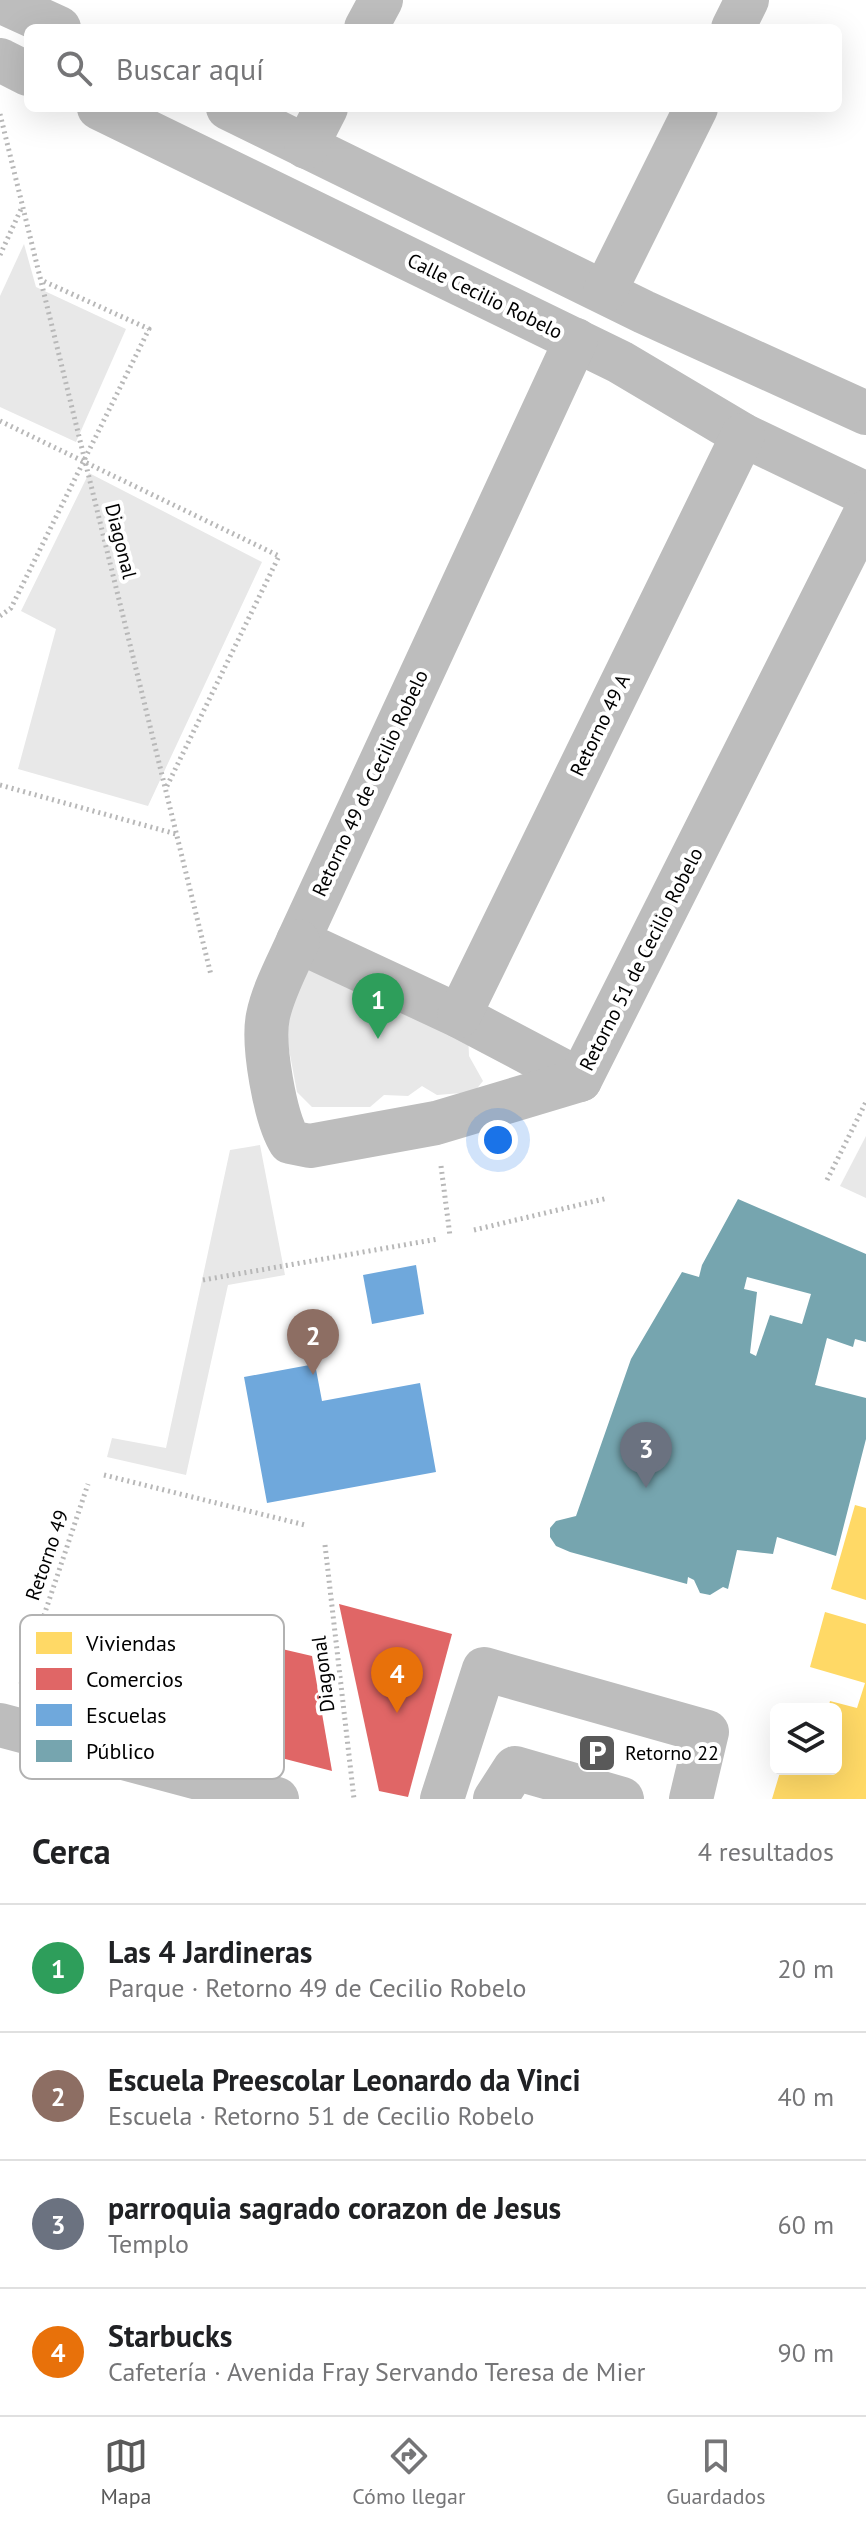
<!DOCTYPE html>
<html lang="es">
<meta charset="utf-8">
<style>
body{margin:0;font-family:"PT Sans",sans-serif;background:#f2f2f2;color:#202124}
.controls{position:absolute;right:24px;bottom:24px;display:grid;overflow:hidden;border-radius:12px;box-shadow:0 8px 32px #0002}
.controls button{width:72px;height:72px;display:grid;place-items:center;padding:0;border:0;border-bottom:2px solid #e0e0e0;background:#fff;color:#202124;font:40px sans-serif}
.you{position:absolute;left:498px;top:1140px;width:28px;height:28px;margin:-20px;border:6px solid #fff;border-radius:50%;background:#1a73e8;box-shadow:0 0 0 12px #1a73e833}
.badge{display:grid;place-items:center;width:52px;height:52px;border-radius:50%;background:#595959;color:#fff;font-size:26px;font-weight:700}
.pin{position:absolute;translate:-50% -66px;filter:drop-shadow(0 2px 4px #0008)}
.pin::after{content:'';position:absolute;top:42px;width:28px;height:24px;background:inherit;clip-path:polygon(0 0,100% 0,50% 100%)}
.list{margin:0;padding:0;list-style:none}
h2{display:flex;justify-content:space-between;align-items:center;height:104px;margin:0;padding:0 32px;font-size:34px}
h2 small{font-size:26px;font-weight:400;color:#757577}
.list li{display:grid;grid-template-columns:52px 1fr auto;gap:24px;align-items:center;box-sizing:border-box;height:128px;padding:0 32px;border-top:2px solid #e0e0e0}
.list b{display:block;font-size:30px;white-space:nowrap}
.list p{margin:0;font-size:26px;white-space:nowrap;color:#757577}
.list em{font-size:26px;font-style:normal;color:#757577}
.icon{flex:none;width:44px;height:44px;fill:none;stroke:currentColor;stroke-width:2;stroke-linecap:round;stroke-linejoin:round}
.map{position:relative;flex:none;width:866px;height:1799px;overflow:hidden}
.search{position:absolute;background:#fff;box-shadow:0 8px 32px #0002;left:24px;right:24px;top:24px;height:88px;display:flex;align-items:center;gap:20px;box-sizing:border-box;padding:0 28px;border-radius:12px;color:#757577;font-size:30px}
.sheet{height:616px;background:#fff}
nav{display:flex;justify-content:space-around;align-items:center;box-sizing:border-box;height:112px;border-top:2px solid #e0e0e0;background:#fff;font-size:22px;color:#757577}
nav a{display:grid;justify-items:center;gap:4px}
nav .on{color:#595959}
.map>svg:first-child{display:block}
.green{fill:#e8e8e8}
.homes{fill:#ffd966}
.shops{fill:#e06666}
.schools{fill:#6fa8dc}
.public{fill:#76a5af;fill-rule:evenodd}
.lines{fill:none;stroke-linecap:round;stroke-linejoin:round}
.path{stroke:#b8b8b8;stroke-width:5;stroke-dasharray:2 4;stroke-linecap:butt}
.minor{stroke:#bdbdbd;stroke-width:44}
.labels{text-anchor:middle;stroke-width:8;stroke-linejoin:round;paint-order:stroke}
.street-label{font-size:20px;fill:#000;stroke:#fff}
.poi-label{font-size:20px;fill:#000;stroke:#fff;text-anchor:start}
.key{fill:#fff;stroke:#b2b2b2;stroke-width:2}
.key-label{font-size:22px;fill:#000}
</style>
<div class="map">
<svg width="866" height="1799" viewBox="0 0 866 1799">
<rect width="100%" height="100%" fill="#fff"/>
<g class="green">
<polygon points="24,244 36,287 126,329 76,442 0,407 0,296"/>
<polygon points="89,473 262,562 148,806 18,769 56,629 21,611"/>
<polygon points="313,958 468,1032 469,1056 483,1081 474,1092 437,1095 422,1086 408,1096 384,1095 370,1107 312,1107 297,1092 284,1023"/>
<polygon points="866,1136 866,1198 840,1186"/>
<polygon points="260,1145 285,1275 228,1285 186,1475 107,1457 112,1438 166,1448 230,1150"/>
</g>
<g class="homes">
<polygon points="855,1505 866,1508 866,1600 831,1589"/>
<polygon points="825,1612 866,1624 866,1799 772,1799 781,1769 836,1769 836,1709 828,1709 830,1701 857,1708 865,1683 810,1667"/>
</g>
<g class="shops">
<polygon points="339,1604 452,1634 408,1797 379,1791"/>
<polygon points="235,1638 312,1656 332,1771 207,1739"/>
</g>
<g class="schools">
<polygon points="416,1265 424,1314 372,1324 363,1275"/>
<polygon points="315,1364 322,1401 420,1383 436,1472 267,1503 244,1377"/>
</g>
<path class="public" d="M738,1199L866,1254V1342L855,1339L853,1347L827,1338L815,1385L866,1398V1439L836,1556L777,1537L773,1554L737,1550L728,1589L723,1587L710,1595L700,1593L694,1580L688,1577L687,1584L570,1552L556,1546L550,1537V1528L556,1521L576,1516L631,1359L682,1272L699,1277L702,1265ZM747,1277L811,1294L802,1324L770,1315L756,1356L750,1353L757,1292L744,1289Z"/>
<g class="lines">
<g class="path">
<polyline points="0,114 211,975"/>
<polyline points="0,255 22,207"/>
<polyline points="0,421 279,556 166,788"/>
<polyline points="0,616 11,608 149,329 41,280"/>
<polyline points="0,785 176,834"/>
<polyline points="441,1166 450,1236"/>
<polyline points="827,1180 866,1102"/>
<polyline points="474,1230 608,1198"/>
<polyline points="203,1280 438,1239"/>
<polyline points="104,1475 305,1525"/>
<polyline points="325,1545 354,1799"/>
<polyline points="21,1684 88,1484"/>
</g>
<g class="minor">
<polyline points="0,1 59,28"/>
<polyline points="366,28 381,0"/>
<polyline points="733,28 747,0"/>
<polyline points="0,60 28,74"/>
<polyline points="99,108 620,362 743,435 866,494"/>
<polyline points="228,108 644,312 866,413"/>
<polyline points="306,147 326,108"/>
<polyline points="605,291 696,108"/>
<polyline points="576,340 298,941 459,1016 580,1080"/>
<path d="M298,941C288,964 273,991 268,1016C262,1044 275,1118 290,1142L310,1146L436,1123L580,1080L866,512"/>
<polyline points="459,1016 743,435"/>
<polyline points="0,1725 277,1799"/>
<polyline points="442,1799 484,1669 707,1732 691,1799"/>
<polyline points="495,1799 515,1768 622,1799"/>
</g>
</g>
<defs>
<symbol id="parking-square" viewBox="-11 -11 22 22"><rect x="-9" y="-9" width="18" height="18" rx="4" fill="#595959" stroke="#fff"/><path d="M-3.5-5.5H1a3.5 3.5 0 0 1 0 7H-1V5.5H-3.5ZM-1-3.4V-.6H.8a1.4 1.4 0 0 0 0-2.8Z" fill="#fff"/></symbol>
</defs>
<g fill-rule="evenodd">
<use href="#parking-square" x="575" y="1731" width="44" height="44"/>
</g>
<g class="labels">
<g class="street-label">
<text transform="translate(485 296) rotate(26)" y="7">Calle Cecilio Robelo</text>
<text transform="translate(121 541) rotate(76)" y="7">Diagonal</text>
<text transform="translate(600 725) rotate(-64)" y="7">Retorno 49 A</text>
<text transform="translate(370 783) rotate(-65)" y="7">Retorno 49 de Cecilio Robelo</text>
<text transform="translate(641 959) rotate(-63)" y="7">Retorno 51 de Cecilio Robelo</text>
<text transform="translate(47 1555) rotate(-71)" y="7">Retorno 49</text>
<text transform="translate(323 1674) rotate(-97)" y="7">Diagonal</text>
</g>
<g class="poi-label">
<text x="625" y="1760">Retorno 22</text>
</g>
</g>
<rect x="20" y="1615" width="264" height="164" rx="12" class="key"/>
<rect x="36" y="1632" width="36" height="22" fill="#ffd966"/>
<rect x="36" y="1668" width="36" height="22" fill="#e06666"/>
<rect x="36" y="1704" width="36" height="22" fill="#6fa8dc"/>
<rect x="36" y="1740" width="36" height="22" fill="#76a5af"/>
<g class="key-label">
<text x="86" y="1651">Viviendas</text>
<text x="86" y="1687">Comercios</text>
<text x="86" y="1723">Escuelas</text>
<text x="86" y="1759">Público</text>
</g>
</svg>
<div class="controls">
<button><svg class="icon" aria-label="layers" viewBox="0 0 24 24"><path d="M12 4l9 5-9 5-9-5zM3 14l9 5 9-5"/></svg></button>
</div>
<div class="you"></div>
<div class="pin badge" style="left:378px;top:1039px;background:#2e9e5b">1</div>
<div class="pin badge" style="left:313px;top:1375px;background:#8d6e63">2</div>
<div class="pin badge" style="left:646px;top:1488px;background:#6b7280">3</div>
<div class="pin badge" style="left:397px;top:1713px;background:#e8710a">4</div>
<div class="search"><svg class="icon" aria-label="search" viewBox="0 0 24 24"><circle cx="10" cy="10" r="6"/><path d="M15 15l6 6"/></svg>Buscar aquí</div>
</div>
<section class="sheet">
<h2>Cerca<small>4 resultados</small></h2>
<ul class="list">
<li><span class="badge" style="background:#2e9e5b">1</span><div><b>Las 4 Jardineras</b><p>Parque · Retorno 49 de Cecilio Robelo</p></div><em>20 m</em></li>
<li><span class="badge" style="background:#8d6e63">2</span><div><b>Escuela Preescolar Leonardo da Vinci</b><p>Escuela · Retorno 51 de Cecilio Robelo</p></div><em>40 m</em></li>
<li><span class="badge" style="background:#6b7280">3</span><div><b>parroquia sagrado corazon de Jesus</b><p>Templo</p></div><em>60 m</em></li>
<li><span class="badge" style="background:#e8710a">4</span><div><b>Starbucks</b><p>Cafetería · Avenida Fray Servando Teresa de Mier</p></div><em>90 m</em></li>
</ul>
</section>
<nav>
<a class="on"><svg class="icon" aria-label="map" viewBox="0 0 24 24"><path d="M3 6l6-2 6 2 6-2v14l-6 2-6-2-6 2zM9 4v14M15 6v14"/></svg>Mapa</a>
<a><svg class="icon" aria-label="directions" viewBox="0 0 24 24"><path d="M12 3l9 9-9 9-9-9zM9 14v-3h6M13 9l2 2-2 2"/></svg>Cómo llegar</a>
<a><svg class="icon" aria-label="saved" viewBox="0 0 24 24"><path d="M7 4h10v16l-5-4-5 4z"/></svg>Guardados</a>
</nav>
